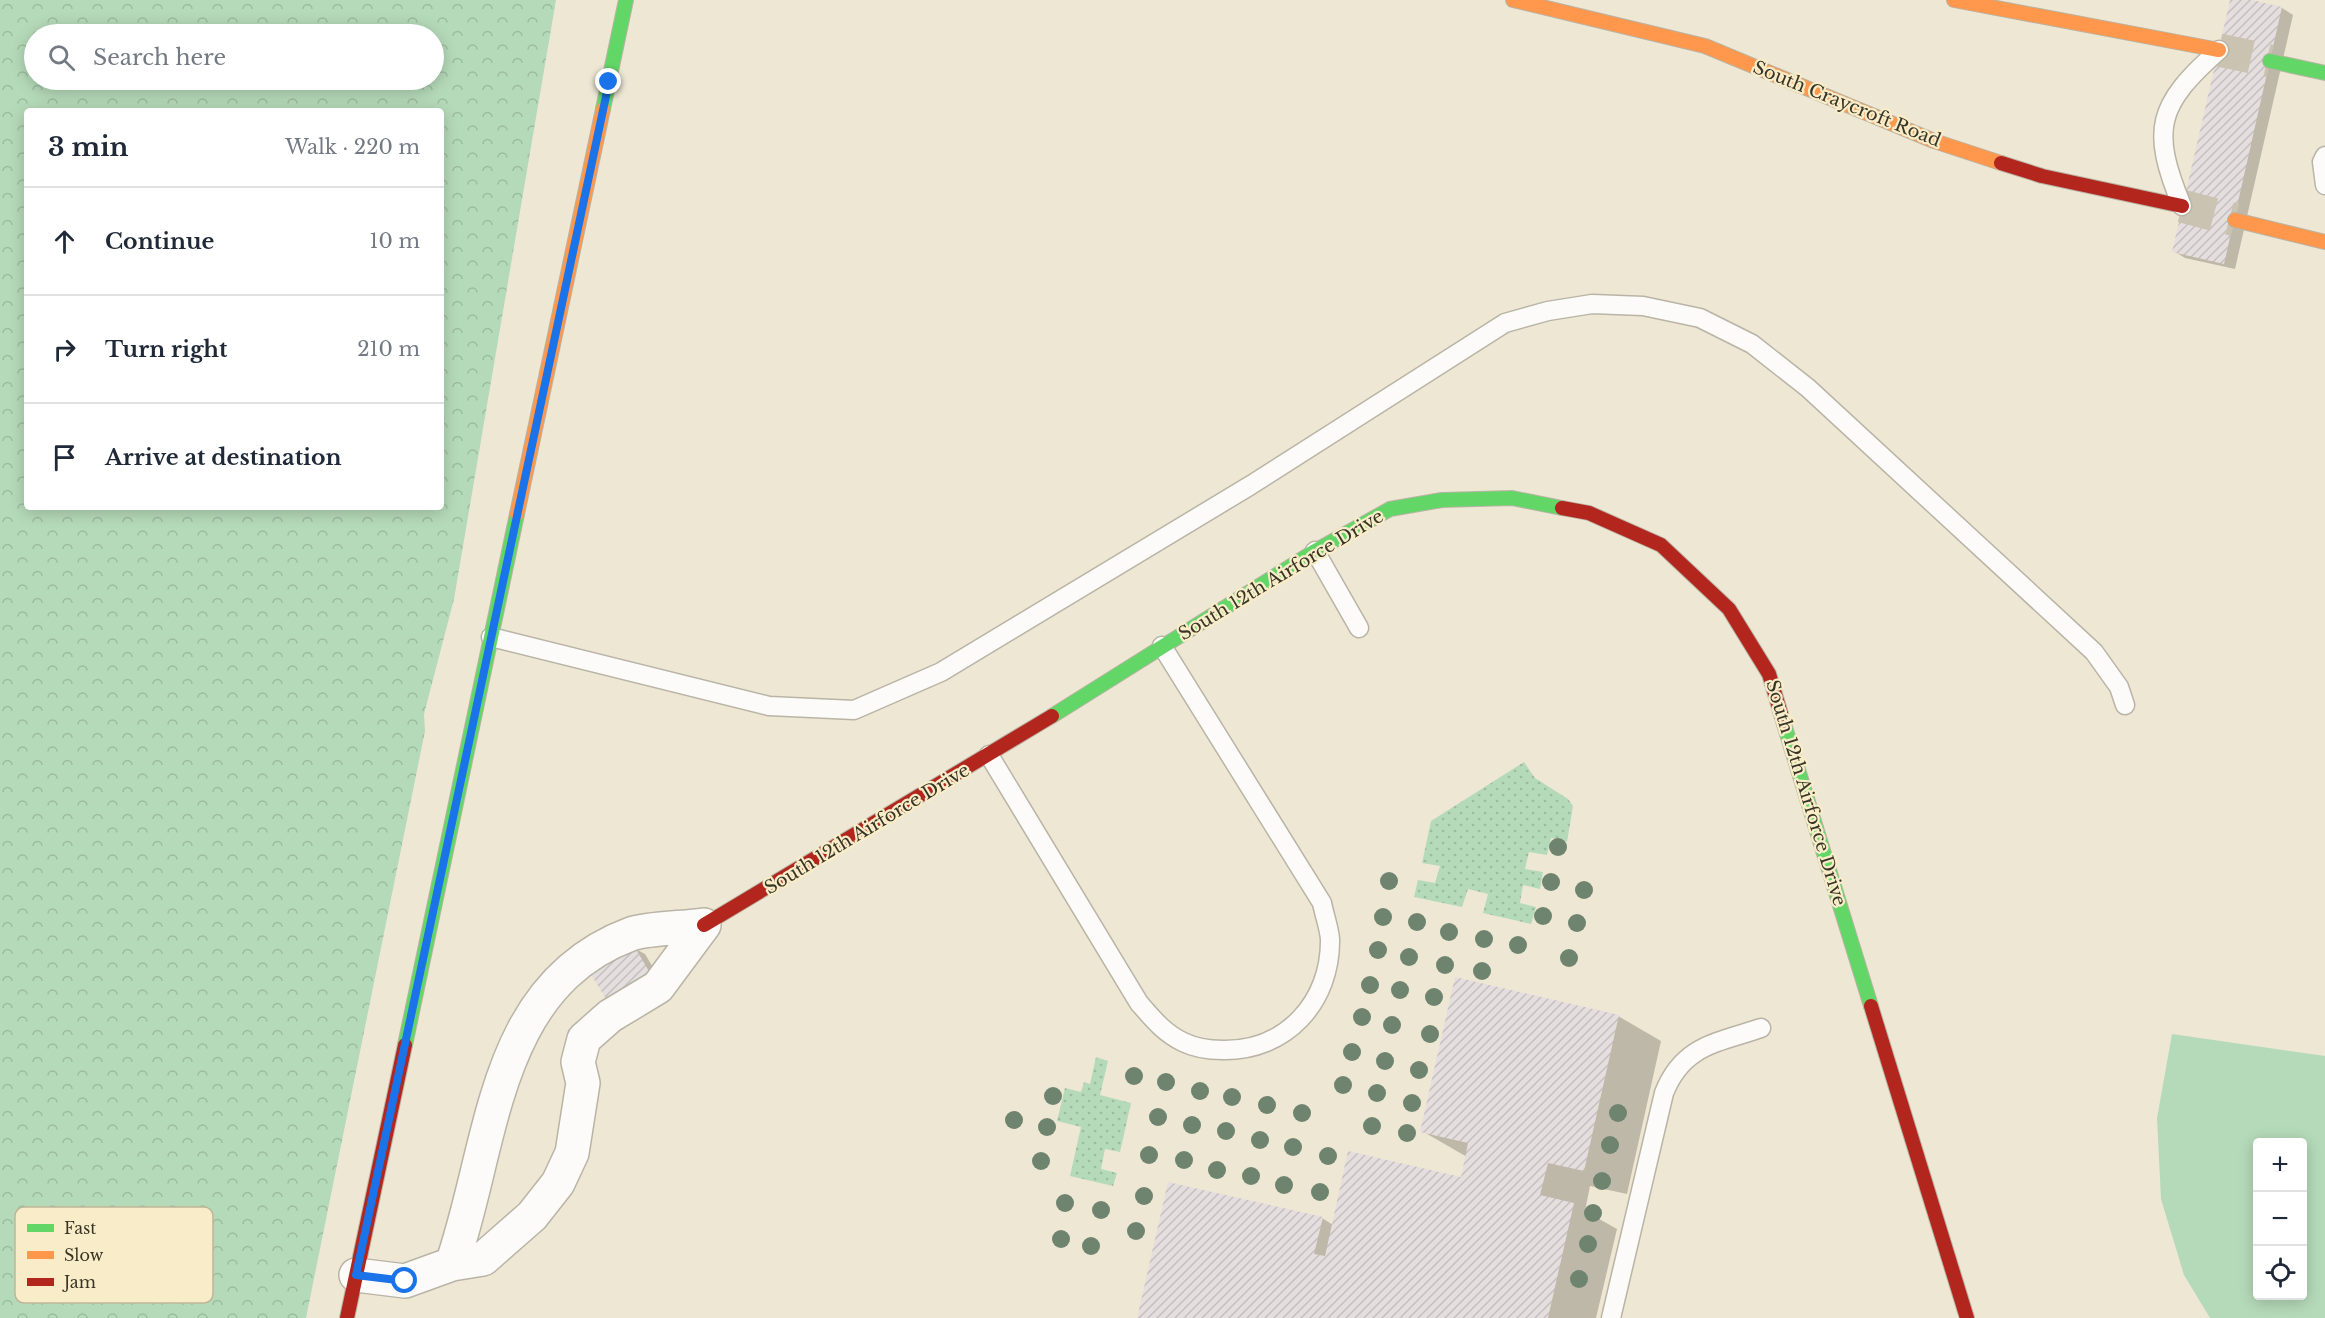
<!DOCTYPE html>
<meta charset="utf-8">
<style>
body{margin:0;font-family:"Libre Baskerville",serif;background:#f2f2f3;color:#1f2937}
.controls{position:absolute;right:18px;bottom:18px;display:grid;overflow:hidden;border-radius:6px;box-shadow:0 3px 15px #0003}
.controls button{width:54px;height:54px;display:grid;place-items:center;padding:0;border:0;border-bottom:2px solid #e0e1e3;background:#fff;color:#1f2937;font:30px sans-serif}
.stop{position:absolute;width:18px;height:18px;margin:-14px;border:4px solid #1a73e8;border-radius:50%;background:#fff}
.stop.end{background:#1a73e8;border-color:#fff;box-shadow:0 2px 6px #0008}
.list{margin:0;padding:0;list-style:none}
h2{display:flex;justify-content:space-between;align-items:center;height:78px;margin:0;padding:0 24px;font-size:26px}
h2 small{font-size:20px;font-weight:400;color:#747a83}
.list li{display:grid;grid-template-columns:39px 1fr auto;gap:18px;align-items:center;box-sizing:border-box;height:108px;padding:0 24px;border-top:2px solid #e0e1e3}
.list b{display:block;font-size:22px;white-space:nowrap}
.list em{font-size:20px;font-style:normal;color:#747a83}
.icon{flex:none;width:33px;height:33px;fill:none;stroke:currentColor;stroke-width:2;stroke-linecap:round;stroke-linejoin:round}
.map{position:relative;flex:none;width:2325px;height:1318px;overflow:hidden}
.search{position:absolute;background:#fff;box-shadow:0 3px 15px #0003;left:24px;top:24px;width:420px;height:66px;display:flex;align-items:center;gap:15px;box-sizing:border-box;padding:0 21px;border-radius:33px;color:#747a83;font-size:22px}
.panel{position:absolute;background:#fff;box-shadow:0 3px 15px #0003;left:24px;top:108px;width:420px;height:402px;border-radius:6px}
.map>svg:first-child{display:block}
.grass{fill:url(#grass-dots)}
.park{fill:url(#park-crowns);fill-rule:evenodd}
.garden{fill:#b5dab9;fill-rule:evenodd}
.shadow{fill:#0003}
.building{fill:url(#building-hatch)}
.lines{fill:none;stroke-linecap:round;stroke-linejoin:round}
.secondary-tunnel{stroke:#cac3b1;stroke-width:33;stroke-dasharray:33 16;stroke-linecap:butt}
.lane-casing{stroke:#b9b4a5;stroke-width:21}
.street-casing{stroke:#b9b4a5;stroke-width:36}
.fast-casing{stroke:#b9b4a5;stroke-width:16}
.slow-casing{stroke:#b9b4a5;stroke-width:16}
.jam-casing{stroke:#b9b4a5;stroke-width:16}
.lane{stroke:#fcfbf9;stroke-width:18}
.street{stroke:#fcfbf9;stroke-width:33}
.fast{stroke:#63d668;stroke-width:14}
.slow{stroke:#ff974d;stroke-width:14}
.jam{stroke:#b3261e;stroke-width:14}
.tree{fill:#6e846f}
.route{stroke:#1a73e8;stroke-width:8}
.labels{text-anchor:middle;stroke-width:4.5;stroke-linejoin:round;paint-order:stroke}
.street-label{font-size:18px;fill:#393526;stroke:#f9edc9}
.key{fill:#f9edc9;stroke:#bfb698;stroke-width:1.5}
.key-label{font-size:16px;fill:#393526}
</style>
<div class="map">
<svg width="2325" height="1318" viewBox="0 0 2325 1318">
<defs>
<pattern id="grass-dots" width="8" height="8" patternUnits="userSpaceOnUse" patternTransform="scale(1.5)"><rect width="8" height="8" fill="#b5dab9"/><path d="M2 2h.1M6 6h.1" fill="none" stroke="#9cbc9f" stroke-width="1.8" stroke-linecap="round"/></pattern>
<pattern id="park-crowns" width="20" height="18" patternUnits="userSpaceOnUse" patternTransform="scale(1.5)"><rect width="20" height="18" fill="#b5dab9"/><path d="M2 6a3 3 0 1 1 6 0M12 15a3 3 0 1 1 6 0" fill="none" stroke="#9cbc9f"/></pattern>
<pattern id="building-hatch" width="6" height="6" patternUnits="userSpaceOnUse" patternTransform="scale(1.5)"><rect width="6" height="6" fill="#e5dedf"/><path d="M-1 1l2-2M0 6l6-6M5 7l2-2" fill="none" stroke="#c5bfbf"/></pattern>
</defs>
<rect width="100%" height="100%" fill="#eee7d4"/>
<g class="grass">
<polygon points="1524,762 1535,778 1568,799 1573,806 1567,842 1551,838 1547,855 1529,852 1525,869 1543,872 1540,889 1523,885 1520,903 1536,907 1531,924 1483,913 1488,894 1468,889 1462,907 1414,897 1418,880 1435,883 1440,866 1422,863 1431,821"/>
<polygon points="1096,1057 1108,1061 1100,1095 1131,1103 1120,1152 1105,1149 1101,1169 1117,1173 1113,1186 1070,1176 1081,1127 1057,1121 1065,1088 1081,1092 1084,1082 1090,1084"/>
</g>
<path class="park" d="M0,0H556L454,599L424,714L425,731L306,1318H0ZM34,34H434V80H34ZM27,111H441V507H27Z"/>
<path class="garden" d="M2172,1034L2325,1056V1318H2210L2184,1275L2161,1199L2157,1118ZM2258,1142H2302V1296H2258Z"/>
<g class="shadow">
<polygon points="2232,0 2246,0 2282,8 2293,15 2235,269 2185,258 2174,251"/>
<polygon points="634,948 645,954 660,979 618,1004 607,998"/>
<polygon points="1618,1016 1661,1041 1627,1194 1590,1186 1585,1211 1617,1229 1596,1318 1139,1318 1322,1218 1333,1225 1462,1178 1467,1157 1422,1131"/>
</g>
<g class="building">
<polygon points="2230,0 2252,0 2282,7 2224,264 2172,252"/>
<polygon points="634,946 650,973 606,999 590,973"/>
<polygon points="1455,977 1619,1015 1584,1171 1548,1163 1540,1195 1574,1203 1548,1318 1137,1318 1168,1182 1323,1217 1314,1254 1325,1256 1348,1151 1461,1177 1468,1143 1420,1132"/>
</g>
<g class="lines">
<g class="secondary-tunnel">
<polyline points="2219,50 2270,61"/>
<polyline points="2182,206 2235,220"/>
</g>
<defs>
<g id="lane">
<polyline points="2325,156 2322,162 2325,185"/>
<path d="M2182,206C2150,129 2157,105 2219,50"/>
<polyline points="1315,551 1359,628"/>
<polyline points="491,637 769,706 854,710 941,672 1251,485 1505,323 1548,311 1592,304 1643,306 1700,318 1752,344 1808,388 2094,652 2119,687 2125,705"/>
<path d="M989,755L1139,1003C1153,1019 1164,1033 1183,1042C1195,1048 1210,1050 1223,1050C1286,1051 1331,1002 1330,939C1329,927 1324,914 1322,903L1162,646"/>
<path d="M1611,1318L1664,1093C1683,1045 1717,1043 1761,1028"/>
</g>
<path id="street" d="M356,1275L405,1281L452,1264L483,1259L532,1216L558,1183L572,1153L583,1083L578,1062L584,1039L610,1016L658,987L704,925C685,928 648,928 631,934C491,986 494,1144 452,1264"/>
<g id="fast">
<polyline points="2270,61 2325,73"/>
<polyline points="603,109 626,0"/>
<polyline points="1052,716 1315,551 1390,509 1442,500 1512,498 1562,508"/>
<polyline points="1784,724 1871,1006"/>
<polyline points="405,1045 517,514"/>
</g>
<g id="slow">
<polyline points="1513,0 1705,46 1934,141 2001,163"/>
<polyline points="1954,0 2219,50"/>
<polyline points="2235,220 2325,242"/>
<polyline points="517,514 603,109"/>
</g>
<g id="jam">
<polyline points="2001,163 2042,176 2182,206"/>
<polyline points="1562,508 1589,513 1661,545 1729,609 1769,674 1784,724"/>
<polyline points="704,925 1052,716"/>
<polyline points="1871,1006 1967,1318"/>
<polyline points="347,1318 405,1045"/>
</g>
</defs>
<use href="#lane" class="lane-casing"/>
<use href="#street" class="street-casing"/>
<use href="#fast" class="fast-casing"/>
<use href="#slow" class="slow-casing"/>
<use href="#jam" class="jam-casing"/>
<use href="#lane" class="lane"/>
<use href="#street" class="street"/>
<use href="#fast" class="fast"/>
<use href="#slow" class="slow"/>
<use href="#jam" class="jam"/>
</g>
<g class="tree">
<circle cx="1558" cy="847" r="9"/>
<circle cx="1389" cy="881" r="9"/>
<circle cx="1551" cy="882" r="9"/>
<circle cx="1584" cy="890" r="9"/>
<circle cx="1543" cy="916" r="9"/>
<circle cx="1383" cy="917" r="9"/>
<circle cx="1417" cy="922" r="9"/>
<circle cx="1577" cy="923" r="9"/>
<circle cx="1449" cy="932" r="9"/>
<circle cx="1484" cy="939" r="9"/>
<circle cx="1518" cy="945" r="9"/>
<circle cx="1378" cy="950" r="9"/>
<circle cx="1409" cy="957" r="9"/>
<circle cx="1569" cy="958" r="9"/>
<circle cx="1445" cy="965" r="9"/>
<circle cx="1482" cy="971" r="9"/>
<circle cx="1370" cy="985" r="9"/>
<circle cx="1400" cy="990" r="9"/>
<circle cx="1434" cy="997" r="9"/>
<circle cx="1362" cy="1017" r="9"/>
<circle cx="1392" cy="1025" r="9"/>
<circle cx="1430" cy="1034" r="9"/>
<circle cx="1352" cy="1052" r="9"/>
<circle cx="1385" cy="1061" r="9"/>
<circle cx="1419" cy="1070" r="9"/>
<circle cx="1134" cy="1076" r="9"/>
<circle cx="1166" cy="1082" r="9"/>
<circle cx="1343" cy="1085" r="9"/>
<circle cx="1200" cy="1091" r="9"/>
<circle cx="1377" cy="1093" r="9"/>
<circle cx="1053" cy="1096" r="9"/>
<circle cx="1232" cy="1097" r="9"/>
<circle cx="1412" cy="1103" r="9"/>
<circle cx="1267" cy="1105" r="9"/>
<circle cx="1302" cy="1113" r="9"/>
<circle cx="1618" cy="1113" r="9"/>
<circle cx="1158" cy="1117" r="9"/>
<circle cx="1014" cy="1120" r="9"/>
<circle cx="1192" cy="1125" r="9"/>
<circle cx="1372" cy="1126" r="9"/>
<circle cx="1047" cy="1127" r="9"/>
<circle cx="1226" cy="1131" r="9"/>
<circle cx="1407" cy="1133" r="9"/>
<circle cx="1260" cy="1140" r="9"/>
<circle cx="1610" cy="1145" r="9"/>
<circle cx="1293" cy="1147" r="9"/>
<circle cx="1149" cy="1155" r="9"/>
<circle cx="1328" cy="1156" r="9"/>
<circle cx="1184" cy="1160" r="9"/>
<circle cx="1041" cy="1161" r="9"/>
<circle cx="1217" cy="1170" r="9"/>
<circle cx="1251" cy="1176" r="9"/>
<circle cx="1602" cy="1181" r="9"/>
<circle cx="1284" cy="1185" r="9"/>
<circle cx="1320" cy="1192" r="9"/>
<circle cx="1144" cy="1196" r="9"/>
<circle cx="1065" cy="1203" r="9"/>
<circle cx="1101" cy="1210" r="9"/>
<circle cx="1593" cy="1213" r="9"/>
<circle cx="1136" cy="1231" r="9"/>
<circle cx="1061" cy="1239" r="9"/>
<circle cx="1588" cy="1244" r="9"/>
<circle cx="1091" cy="1246" r="9"/>
<circle cx="1579" cy="1279" r="9"/>
</g>
<g class="lines">
<polyline class="route" points="405,1281 356,1275 609,82"/>
</g>
<g class="labels">
<g class="street-label">
<text transform="translate(1847 104) rotate(22)" y="6">South Craycroft Road</text>
<text transform="translate(1281 575) rotate(-31)" y="6">South 12th Airforce Drive</text>
<text transform="translate(1806 793) rotate(73)" y="6">South 12th Airforce Drive</text>
<text transform="translate(867 829) rotate(-31)" y="6">South 12th Airforce Drive</text>
</g>
</g>
<rect x="15" y="1207" width="198" height="96" rx="9" class="key"/>
<rect x="27" y="1224" width="27" height="8" fill="#63d668"/>
<rect x="27" y="1251" width="27" height="8" fill="#ff974d"/>
<rect x="27" y="1278" width="27" height="8" fill="#b3261e"/>
<g class="key-label">
<text x="64" y="1234">Fast</text>
<text x="64" y="1261">Slow</text>
<text x="64" y="1288">Jam</text>
</g>
</svg>
<div class="controls">
<button>+</button>
<button>−</button>
<button><svg class="icon" aria-label="locate" viewBox="0 0 24 24"><circle cx="12" cy="12" r="6"/><path d="M12 2v4M12 18v4M2 12h4M18 12h4"/></svg></button>
</div>
<div class="stop" style="left:405px;top:1281px"></div>
<div class="stop end" style="left:609px;top:82px"></div>
<div class="search"><svg class="icon" aria-label="search" viewBox="0 0 24 24"><circle cx="10" cy="10" r="6"/><path d="M15 15l6 6"/></svg>Search here</div>
<section class="panel">
<h2>3 min<small>Walk · 220 m</small></h2>
<ul class="list">
<li><svg class="icon" aria-label="ahead" viewBox="0 0 24 24"><path d="M12 20V5M6 11l6-6 6 6"/></svg><div><b>Continue</b></div><em>10 m</em></li>
<li><svg class="icon" aria-label="right" viewBox="0 0 24 24"><path d="M7 20v-9h11M14 6l5 5-5 5"/></svg><div><b>Turn right</b></div><em>210 m</em></li>
<li><svg class="icon" aria-label="arrive" viewBox="0 0 24 24"><path d="M6 21V4h12l-3 4 3 4H6"/></svg><div><b>Arrive at destination</b></div></li>
</ul>
</section>
</div>
